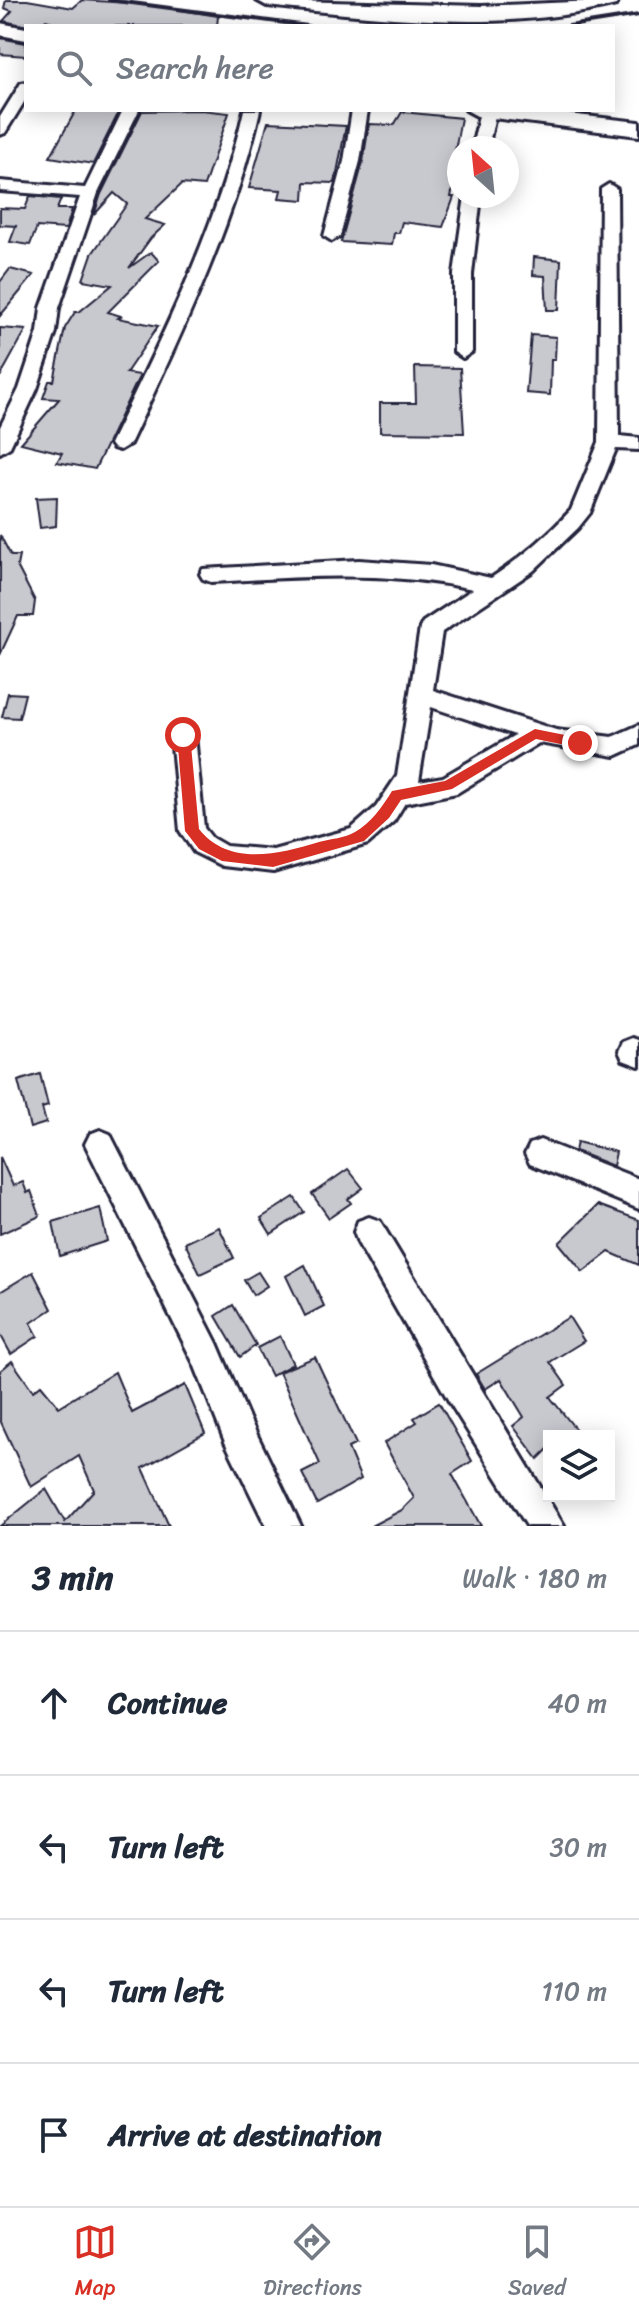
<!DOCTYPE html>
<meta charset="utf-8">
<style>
body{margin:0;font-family:Sriracha,sans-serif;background:#f6f6f7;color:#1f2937}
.controls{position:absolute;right:24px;bottom:24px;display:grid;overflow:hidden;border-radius:0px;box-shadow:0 4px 20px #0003}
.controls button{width:72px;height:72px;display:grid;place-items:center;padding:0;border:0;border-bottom:2px solid #e0e1e3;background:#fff;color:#1f2937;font:40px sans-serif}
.compass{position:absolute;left:447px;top:136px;width:72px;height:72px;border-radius:50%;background:#fff;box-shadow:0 4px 20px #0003;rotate:333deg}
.stop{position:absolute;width:24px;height:24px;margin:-18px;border:6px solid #d93025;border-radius:50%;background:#fff}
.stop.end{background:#d93025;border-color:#fff;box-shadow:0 2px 8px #0008}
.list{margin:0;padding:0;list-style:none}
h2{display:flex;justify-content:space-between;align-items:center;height:104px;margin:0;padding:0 32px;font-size:34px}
h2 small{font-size:26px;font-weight:400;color:#747a83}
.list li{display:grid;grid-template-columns:52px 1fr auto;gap:24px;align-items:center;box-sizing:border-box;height:144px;padding:0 32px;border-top:2px solid #e0e1e3}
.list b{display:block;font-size:30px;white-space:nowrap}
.list em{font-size:26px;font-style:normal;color:#747a83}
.icon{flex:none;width:44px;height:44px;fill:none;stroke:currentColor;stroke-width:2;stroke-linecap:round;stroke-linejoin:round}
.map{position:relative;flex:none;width:639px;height:1526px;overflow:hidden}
.search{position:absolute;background:#fff;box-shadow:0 4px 20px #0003;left:24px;right:24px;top:24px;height:88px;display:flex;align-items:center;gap:20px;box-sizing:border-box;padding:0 28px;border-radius:0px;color:#747a83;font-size:30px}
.sheet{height:680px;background:#fff}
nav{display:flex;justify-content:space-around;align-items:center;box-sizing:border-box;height:112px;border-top:2px solid #e0e1e3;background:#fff;font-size:22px;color:#747a83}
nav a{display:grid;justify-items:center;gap:4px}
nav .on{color:#d93025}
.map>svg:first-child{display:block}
.building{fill:#c8c8cf;stroke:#22223b;stroke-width:2}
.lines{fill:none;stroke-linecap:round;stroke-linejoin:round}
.minor-casing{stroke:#22223b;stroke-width:6}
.secondary-casing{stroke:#22223b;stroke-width:6}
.primary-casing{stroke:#22223b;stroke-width:6}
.minor{fill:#fff;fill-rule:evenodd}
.secondary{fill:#fff;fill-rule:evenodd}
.primary{fill:#fff;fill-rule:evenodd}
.rail{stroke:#22223b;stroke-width:4}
.route{fill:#d93025}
</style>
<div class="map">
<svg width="639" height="1526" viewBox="0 0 639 1526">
<rect width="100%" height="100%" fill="#fff"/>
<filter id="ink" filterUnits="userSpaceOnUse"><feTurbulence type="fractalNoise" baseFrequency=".0125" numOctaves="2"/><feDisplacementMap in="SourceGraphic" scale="16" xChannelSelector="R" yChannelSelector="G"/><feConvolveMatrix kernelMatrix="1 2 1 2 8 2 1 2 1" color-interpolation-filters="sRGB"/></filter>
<g filter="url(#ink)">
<g class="building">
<polygon points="6,0 27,0 73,8 82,0 143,4 218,16 217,26 66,26 46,20 38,26 28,26 3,21 12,11 4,8"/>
<polygon points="0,38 26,43 26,56 0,54"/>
<polygon points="76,110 120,110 93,164 50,157"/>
<polygon points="201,110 229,113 204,186 182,184 145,219 165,225 151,238 129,268 151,252 159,261 108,312 121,316 118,318 158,326 126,373 140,375 95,469 57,462 62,453 21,443 59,399 43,398 49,381 54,381 65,328 75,312 79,312 112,285 83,280 92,254 127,204 114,193 94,215 101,194 142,111"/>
<polygon points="402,112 461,118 455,151 457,168 451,197 454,197 443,227 402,222 399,233 394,233 392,245 341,242 363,162 369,124 394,125"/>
<polygon points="268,122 346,126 335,183 305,182 304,200 279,198 281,190 249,188"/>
<polygon points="30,196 61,199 57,209 72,209 66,229 37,227 30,245 10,242 16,226 0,225 0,208 25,209"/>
<polygon points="534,257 561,260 559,310 547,310 545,276 533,275"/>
<polygon points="10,269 34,275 0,316 0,282"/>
<polygon points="0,328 26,330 0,377"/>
<polygon points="531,335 556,337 555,359 551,359 550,395 526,393"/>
<polygon points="415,367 460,368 464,433 380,432 380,403 416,403"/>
<polygon points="57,497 56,526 40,528 36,498"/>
<polygon points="0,535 11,556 19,556 17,566 35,601 33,616 18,616 0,655"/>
<polygon points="8,693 25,694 19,718 2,717"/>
<polygon points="40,1074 48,1106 42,1108 46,1123 30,1128 18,1081"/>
<polygon points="577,1142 616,1152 613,1166 575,1151"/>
<polygon points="0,1157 13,1186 23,1182 27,1193 31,1191 40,1216 0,1234"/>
<polygon points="348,1169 363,1188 348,1199 351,1203 329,1218 312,1194"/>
<polygon points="294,1197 304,1212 271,1234 261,1218"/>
<polygon points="598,1205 639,1220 639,1265 609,1252 583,1272 559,1243"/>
<polygon points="100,1208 107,1241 60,1256 53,1222"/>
<polygon points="219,1227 234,1258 200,1274 185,1243"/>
<polygon points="305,1265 324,1306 305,1316 286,1276"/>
<polygon points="33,1272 52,1309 31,1323 38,1336 11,1354 0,1334 0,1292"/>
<polygon points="258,1272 267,1286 253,1295 244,1280"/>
<polygon points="233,1305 256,1345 240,1357 216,1316"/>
<polygon points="569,1317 584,1341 550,1362 566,1385 550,1397 581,1436 549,1436 549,1448 538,1459 513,1426 524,1417 501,1379 485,1389 476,1374"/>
<polygon points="280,1336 293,1364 271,1376 257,1348"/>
<polygon points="315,1357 356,1444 348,1448 361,1479 317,1504 302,1473 320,1464 279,1372"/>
<polygon points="12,1361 33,1391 41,1385 59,1407 115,1372 132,1413 185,1385 205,1433 143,1468 169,1526 0,1526 46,1489 65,1522 94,1490 79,1456 31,1487 0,1420 0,1371"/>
<polygon points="439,1403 472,1461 452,1474 481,1526 371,1526 402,1510 414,1498 384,1443 417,1422 414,1418"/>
</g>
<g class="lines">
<defs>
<g id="minor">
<polygon points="26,82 26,99 5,133 0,135 0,117 21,83"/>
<polygon points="123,110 139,110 98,193 59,308 56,332 37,389 10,447 0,453 0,427 19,389 38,332 41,308 80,197 0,191 0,181 85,188"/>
<path d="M244,110H260C234,226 180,337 130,444L120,450L113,448L110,444C162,337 218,226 244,110Z"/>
<polygon points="352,110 368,110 360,161 340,236 332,241 324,236 344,161"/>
<polygon points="480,111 496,111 488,148 472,148"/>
<path d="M609,184L617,189L619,436L639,438V450L616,449L590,513L578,528L533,571L442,632L433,690L556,730L612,737L639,725V745L615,756L539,743L457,793L405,803L394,821L368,844L273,872L222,866L194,852L180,831L171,735L175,729L183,726L191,729L195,735L204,828L212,838L226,846L273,850L351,829L376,807L397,776L420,628L423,622L473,589C383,570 302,577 211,582L203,579L200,574L203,569L359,560L431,565L491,578C520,559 547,536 571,510L599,442L601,189ZM431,707L515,735L443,777L419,781Z"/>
<polygon points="465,196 481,196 472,274 472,352 463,358 454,352 454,274"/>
<polygon points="633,1038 639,1040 639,1066 623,1060 619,1051 623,1042"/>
<polygon points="100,1130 110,1134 217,1343 249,1418 301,1526 266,1526 225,1442 194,1364 85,1144 90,1134"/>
<polygon points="540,1140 639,1179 639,1209 530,1164 525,1154 530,1144"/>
<polygon points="369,1217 380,1221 564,1526 527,1526 450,1403 358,1243 354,1232 358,1221"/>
</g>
<g id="secondary">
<polygon points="0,23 26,28 26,40 0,35"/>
<polygon points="466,110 532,110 639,122 639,136 477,116"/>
</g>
<path id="primary" d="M256,0L481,6L619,0L616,5C503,33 381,18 267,6Z"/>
</defs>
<use href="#minor" class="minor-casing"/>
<use href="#secondary" class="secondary-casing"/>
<use href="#primary" class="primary-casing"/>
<use href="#minor" class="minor"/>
<use href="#secondary" class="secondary"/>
<use href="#primary" class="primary"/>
<g class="rail">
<polyline points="109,0 308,26"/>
<polyline points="569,26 639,15"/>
</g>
</g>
</g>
<path class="route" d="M535,729L580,738L586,743L580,748L536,739L452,789L401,800L389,818L364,841L273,867L222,861L199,849L185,831L177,735L183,730L190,735L199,829C229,867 279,854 319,842C330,839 345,838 355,832C370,824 383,806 392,791L445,781Z"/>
</svg>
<div class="controls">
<button><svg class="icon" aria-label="layers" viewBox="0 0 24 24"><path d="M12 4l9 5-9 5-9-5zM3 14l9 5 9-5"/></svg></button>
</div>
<svg class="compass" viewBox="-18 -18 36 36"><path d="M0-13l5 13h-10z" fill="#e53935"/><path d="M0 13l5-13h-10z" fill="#747a83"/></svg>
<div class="stop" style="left:183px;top:735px"></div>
<div class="stop end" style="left:580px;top:743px"></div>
<div class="search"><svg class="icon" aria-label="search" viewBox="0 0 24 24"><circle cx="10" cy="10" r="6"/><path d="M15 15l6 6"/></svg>Search here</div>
</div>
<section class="sheet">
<h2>3 min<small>Walk · 180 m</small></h2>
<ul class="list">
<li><svg class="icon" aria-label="ahead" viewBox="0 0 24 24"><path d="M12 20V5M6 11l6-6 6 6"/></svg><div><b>Continue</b></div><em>40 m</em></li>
<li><svg class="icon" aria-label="left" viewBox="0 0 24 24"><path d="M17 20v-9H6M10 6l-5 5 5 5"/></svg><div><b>Turn left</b></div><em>30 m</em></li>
<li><svg class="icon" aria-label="left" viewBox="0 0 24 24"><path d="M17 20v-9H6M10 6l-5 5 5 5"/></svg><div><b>Turn left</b></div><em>110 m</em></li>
<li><svg class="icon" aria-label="arrive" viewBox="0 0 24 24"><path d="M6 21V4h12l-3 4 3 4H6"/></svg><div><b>Arrive at destination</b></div></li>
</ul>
</section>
<nav>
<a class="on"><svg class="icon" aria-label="map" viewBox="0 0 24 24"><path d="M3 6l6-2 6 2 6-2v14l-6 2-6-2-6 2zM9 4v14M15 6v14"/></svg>Map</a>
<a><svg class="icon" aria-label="directions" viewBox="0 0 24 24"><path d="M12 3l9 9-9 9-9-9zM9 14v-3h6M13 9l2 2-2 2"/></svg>Directions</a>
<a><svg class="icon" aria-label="saved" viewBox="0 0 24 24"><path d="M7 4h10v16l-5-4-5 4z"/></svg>Saved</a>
</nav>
